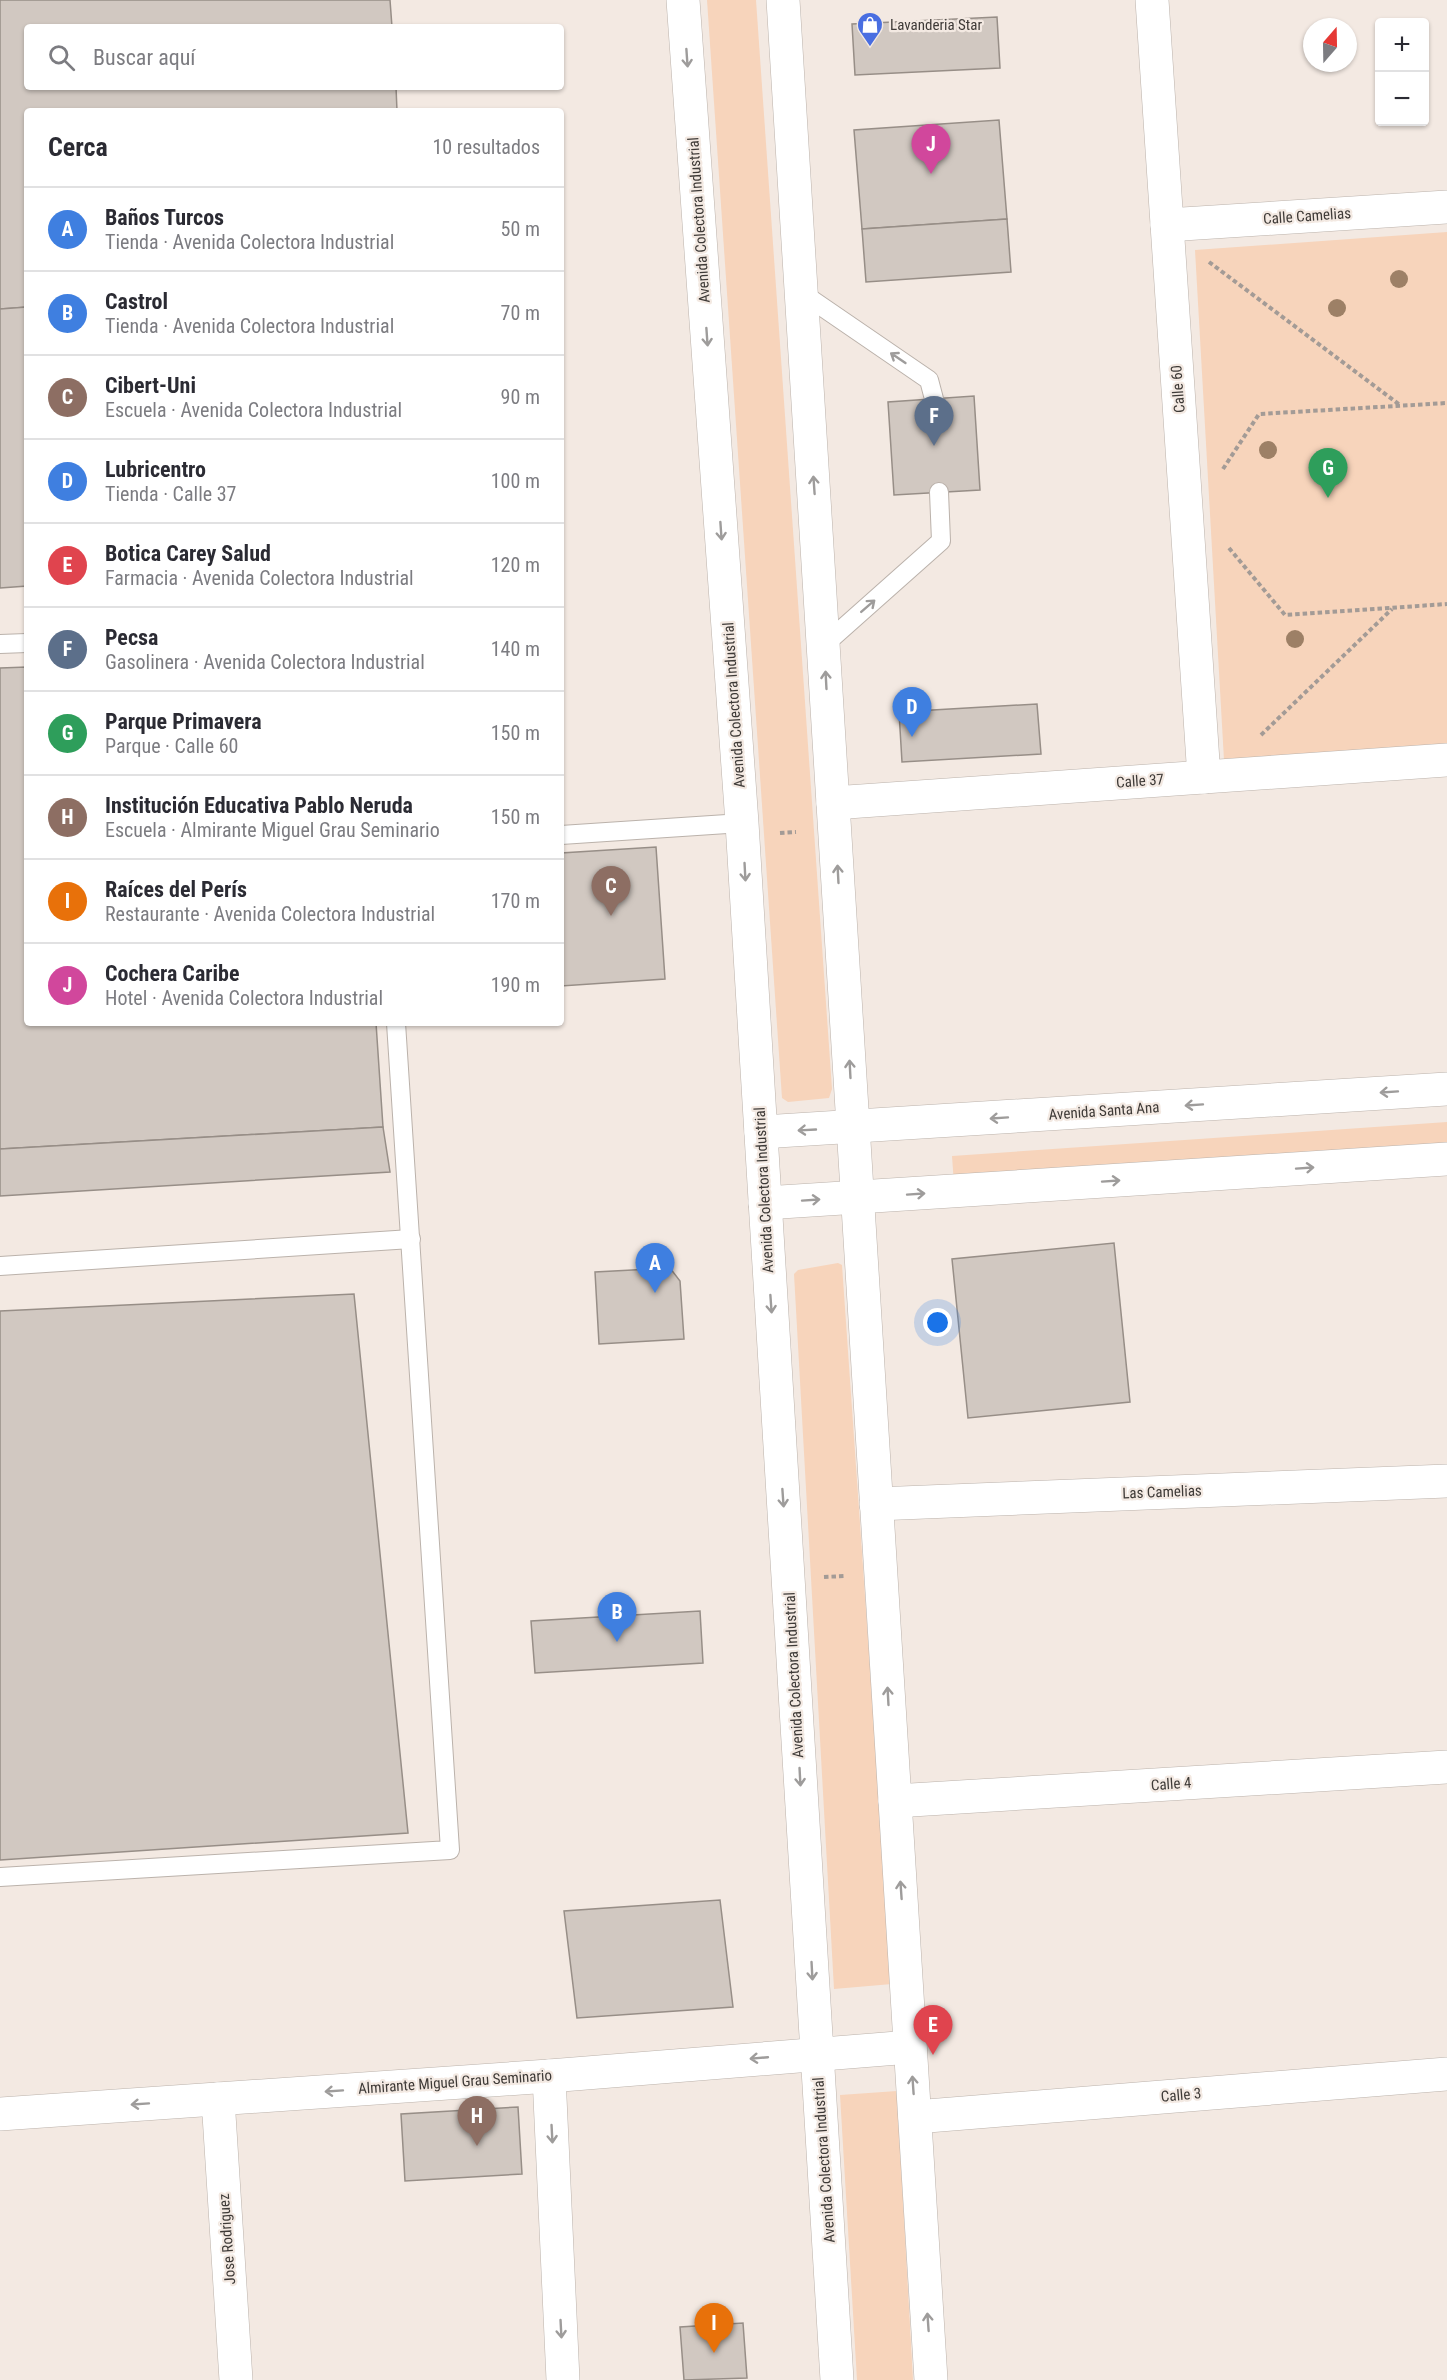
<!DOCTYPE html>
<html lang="es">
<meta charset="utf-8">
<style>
body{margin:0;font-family:"Roboto Condensed",sans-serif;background:#f7f7f7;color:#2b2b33}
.controls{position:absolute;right:18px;top:18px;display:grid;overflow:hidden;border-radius:6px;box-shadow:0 2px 4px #0004}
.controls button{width:54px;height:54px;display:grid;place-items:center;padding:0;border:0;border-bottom:2px solid #e1e1e2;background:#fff;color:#2b2b33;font:30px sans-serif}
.compass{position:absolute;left:1303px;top:18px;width:54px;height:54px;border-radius:50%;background:#fff;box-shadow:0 2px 4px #0004;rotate:20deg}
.you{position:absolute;left:938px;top:1323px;width:21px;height:21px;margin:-15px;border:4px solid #fff;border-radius:50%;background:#1a73e8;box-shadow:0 0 0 9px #1a73e833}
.badge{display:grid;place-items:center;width:39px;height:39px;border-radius:50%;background:#111827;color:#fff;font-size:20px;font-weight:700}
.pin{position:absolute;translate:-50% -50px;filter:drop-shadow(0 2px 3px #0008)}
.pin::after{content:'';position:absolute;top:32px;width:21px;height:18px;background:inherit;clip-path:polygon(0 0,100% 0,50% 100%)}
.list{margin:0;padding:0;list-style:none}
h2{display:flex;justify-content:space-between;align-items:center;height:78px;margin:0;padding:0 24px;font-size:26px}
h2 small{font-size:20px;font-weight:400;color:#7c7c81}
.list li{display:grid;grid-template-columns:39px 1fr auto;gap:18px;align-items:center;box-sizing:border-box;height:84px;padding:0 24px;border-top:2px solid #e1e1e2}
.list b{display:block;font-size:22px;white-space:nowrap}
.list p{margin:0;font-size:20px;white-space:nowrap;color:#7c7c81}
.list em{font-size:20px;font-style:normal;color:#7c7c81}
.icon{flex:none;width:33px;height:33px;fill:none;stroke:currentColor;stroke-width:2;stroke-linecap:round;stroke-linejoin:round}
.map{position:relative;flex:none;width:1447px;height:2380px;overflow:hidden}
.search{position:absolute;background:#fff;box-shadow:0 2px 4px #0004;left:24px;top:24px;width:540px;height:66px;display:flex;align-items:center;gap:15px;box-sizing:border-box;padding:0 21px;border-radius:6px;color:#7c7c81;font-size:22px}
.panel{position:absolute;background:#fff;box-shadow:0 2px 4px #0004;left:24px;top:108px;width:540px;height:918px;border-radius:6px}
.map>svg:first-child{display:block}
.green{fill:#f7d4bb}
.building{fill:#d1c8c1;stroke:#978e87;stroke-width:1.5}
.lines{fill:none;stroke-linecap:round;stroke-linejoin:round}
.service-casing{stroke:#bbb2ab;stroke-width:20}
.minor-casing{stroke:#bbb2ab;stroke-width:34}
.tertiary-casing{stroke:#bbb2ab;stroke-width:34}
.secondary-casing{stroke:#bbb2ab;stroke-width:34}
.path{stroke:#a39b96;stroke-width:4;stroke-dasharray:4.5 3;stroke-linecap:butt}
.service{stroke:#fff;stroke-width:18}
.minor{stroke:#fff;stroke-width:33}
.tertiary{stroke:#fff;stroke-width:33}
.secondary{stroke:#fff;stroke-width:33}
.tree{fill:#9d8066}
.oneway{stroke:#9e9c9b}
.labels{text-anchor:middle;stroke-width:4.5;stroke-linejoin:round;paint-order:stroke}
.poi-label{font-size:15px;fill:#3e3a37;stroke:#f3e9e2;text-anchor:start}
.street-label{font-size:15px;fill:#3e3a37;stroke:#f3e9e2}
</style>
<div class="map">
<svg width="1447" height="2380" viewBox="0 0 1447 2380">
<rect width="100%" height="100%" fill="#f3e9e2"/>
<g class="green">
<polygon points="707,0 756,0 832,1089 829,1098 788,1102 782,1098"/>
<polygon points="1447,232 1447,746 1224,760 1195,250"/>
<polygon points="1447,1122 1447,1152 954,1184 952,1156"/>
<polygon points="838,1263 842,1265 892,1984 834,1989 794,1274 798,1270"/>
<polygon points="897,2091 913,2380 857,2380 840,2095"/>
</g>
<g class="building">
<polygon points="0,0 390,0 392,27 27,27 27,87 396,87 397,111 27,111 27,307 0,309"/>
<polygon points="997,17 1000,68 855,75 852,24"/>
<polygon points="999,120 1007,219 862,229 854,130"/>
<polygon points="1007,219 1011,272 866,282 862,229"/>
<polygon points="27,307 27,586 0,588 0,309"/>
<polygon points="974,396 980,490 894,495 888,402"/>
<polygon points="27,667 27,1023 376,1023 383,1127 0,1149 0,668"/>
<polygon points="1037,704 1041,754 902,762 899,712"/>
<polygon points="656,847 665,979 561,986 561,853"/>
<polygon points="383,1127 390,1172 0,1196 0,1149"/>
<polygon points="1114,1243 1130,1402 968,1418 952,1259"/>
<polygon points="670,1268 680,1281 684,1339 599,1344 595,1272"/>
<polygon points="354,1294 408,1833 0,1860 0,1311"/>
<polygon points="700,1611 703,1663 535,1673 531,1621"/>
<polygon points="720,1900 733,2007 577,2018 564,1911"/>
<polygon points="518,2107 522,2174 405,2181 401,2114"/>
<polygon points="743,2323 747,2378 684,2380 680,2327"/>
</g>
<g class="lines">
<defs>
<g id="service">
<polyline points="802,293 929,380 934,399"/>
<polyline points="0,644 27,643"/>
<polyline points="824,645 941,541 939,492"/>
<polyline points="561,835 742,823"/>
<polyline points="0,1266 411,1239"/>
<polyline points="0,1877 450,1850 396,1023"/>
</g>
<g id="minor">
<polyline points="1152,0 1204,777"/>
<polyline points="1167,225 1447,207"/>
<polyline points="833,803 1447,760"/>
<polyline points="876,1504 1447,1481"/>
<polyline points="895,1801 1447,1767"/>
<polyline points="549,2076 563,2380"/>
<polyline points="218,2099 236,2380"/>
<polyline points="0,2114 549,2076 910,2047"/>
<polyline points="915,2117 1447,2074"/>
</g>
<g id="tertiary">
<polyline points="761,1132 1447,1089"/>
<polyline points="765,1203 1447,1159"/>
</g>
<g id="secondary">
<polyline points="683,0 742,823 837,2380"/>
<polyline points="783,0 931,2380"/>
</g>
</defs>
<use href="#service" class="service-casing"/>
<use href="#minor" class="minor-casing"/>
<use href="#tertiary" class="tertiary-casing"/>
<use href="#secondary" class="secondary-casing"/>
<g class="path">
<polyline points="1209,262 1400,405"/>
<polyline points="1223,469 1259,414 1447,403"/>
<polyline points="1229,548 1285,615 1447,604"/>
<polyline points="1261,735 1392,609"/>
<polyline points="780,833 796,832"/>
<polyline points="824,1577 844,1576"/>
</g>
<use href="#service" class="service"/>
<use href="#minor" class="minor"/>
<use href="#tertiary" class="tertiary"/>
<use href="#secondary" class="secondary"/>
</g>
<g class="tree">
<circle cx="1399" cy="279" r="9"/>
<circle cx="1337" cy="308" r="9"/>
<circle cx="1268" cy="450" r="9"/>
<circle cx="1295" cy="639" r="9"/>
</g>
<defs><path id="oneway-shaft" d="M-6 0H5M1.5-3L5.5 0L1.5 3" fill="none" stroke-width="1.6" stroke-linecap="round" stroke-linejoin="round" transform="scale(1.5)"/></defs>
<g class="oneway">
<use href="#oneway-shaft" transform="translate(687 58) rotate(86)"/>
<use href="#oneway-shaft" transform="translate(707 337) rotate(86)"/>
<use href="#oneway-shaft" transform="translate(898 358) rotate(-146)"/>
<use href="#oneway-shaft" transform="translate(814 485) rotate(-94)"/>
<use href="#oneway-shaft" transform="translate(721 531) rotate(86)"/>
<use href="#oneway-shaft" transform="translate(868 606) rotate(-41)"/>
<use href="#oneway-shaft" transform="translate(826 680) rotate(-93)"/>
<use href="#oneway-shaft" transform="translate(745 872) rotate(87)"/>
<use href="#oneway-shaft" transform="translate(838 874) rotate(-93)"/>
<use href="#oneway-shaft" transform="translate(850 1069) rotate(-93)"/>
<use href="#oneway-shaft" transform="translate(1389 1092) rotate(176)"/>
<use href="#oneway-shaft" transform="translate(1194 1105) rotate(176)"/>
<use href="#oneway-shaft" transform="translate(999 1118) rotate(176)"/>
<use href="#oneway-shaft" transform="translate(807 1130) rotate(177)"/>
<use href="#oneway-shaft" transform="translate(1305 1168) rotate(-4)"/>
<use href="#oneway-shaft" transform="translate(1111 1181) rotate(-4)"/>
<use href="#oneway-shaft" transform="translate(916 1194) rotate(-4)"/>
<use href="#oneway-shaft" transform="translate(811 1200) rotate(-4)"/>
<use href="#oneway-shaft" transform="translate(771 1304) rotate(86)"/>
<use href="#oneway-shaft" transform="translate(783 1498) rotate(86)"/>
<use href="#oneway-shaft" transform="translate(888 1696) rotate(-93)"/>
<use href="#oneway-shaft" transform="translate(800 1777) rotate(87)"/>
<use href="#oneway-shaft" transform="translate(901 1890) rotate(-94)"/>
<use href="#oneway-shaft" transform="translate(812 1971) rotate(87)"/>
<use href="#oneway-shaft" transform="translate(759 2058) rotate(175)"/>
<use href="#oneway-shaft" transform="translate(913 2085) rotate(-94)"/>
<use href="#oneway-shaft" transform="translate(334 2091) rotate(176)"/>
<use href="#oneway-shaft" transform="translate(140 2104) rotate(176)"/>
<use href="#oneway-shaft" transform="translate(552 2134) rotate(87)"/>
<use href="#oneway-shaft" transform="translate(928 2322) rotate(-94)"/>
<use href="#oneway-shaft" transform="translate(561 2329) rotate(87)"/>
</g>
<defs>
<symbol id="shop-pin" viewBox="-11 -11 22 30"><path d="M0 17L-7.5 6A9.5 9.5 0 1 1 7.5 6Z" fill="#496ee1" stroke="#f3e9e2"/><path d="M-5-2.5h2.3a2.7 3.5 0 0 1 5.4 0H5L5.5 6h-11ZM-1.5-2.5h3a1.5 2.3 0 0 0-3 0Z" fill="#fff"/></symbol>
</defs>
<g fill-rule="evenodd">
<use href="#shop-pin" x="855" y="10" width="30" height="40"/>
</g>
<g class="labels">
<g class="poi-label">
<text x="890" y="30">Lavanderia Star</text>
</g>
<g class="street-label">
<text transform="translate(1307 216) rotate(-4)" y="5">Calle Camelias</text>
<text transform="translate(699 220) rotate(-94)" y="5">Avenida Colectora Industrial</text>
<text transform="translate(1178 389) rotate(-94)" y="5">Calle 60</text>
<text transform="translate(734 705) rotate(-94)" y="5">Avenida Colectora Industrial</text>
<text transform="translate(1140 781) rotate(-4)" y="5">Calle 37</text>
<text transform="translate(1104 1111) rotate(-4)" y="5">Avenida Santa Ana</text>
<text transform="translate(764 1190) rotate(-93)" y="5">Avenida Colectora Industrial</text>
<text transform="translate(1162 1492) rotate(-2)" y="5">Las Camelias</text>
<text transform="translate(794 1675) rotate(-93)" y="5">Avenida Colectora Industrial</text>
<text transform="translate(1171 1784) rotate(-4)" y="5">Calle 4</text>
<text transform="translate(455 2082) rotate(-4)" y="5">Almirante Miguel Grau Seminario</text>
<text transform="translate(1181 2095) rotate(-5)" y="5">Calle 3</text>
<text transform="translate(824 2160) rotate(-94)" y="5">Avenida Colectora Industrial</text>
<text transform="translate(227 2239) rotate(-94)" y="5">Jose Rodriguez</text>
</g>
</g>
</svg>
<div class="controls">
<button>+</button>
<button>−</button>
</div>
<svg class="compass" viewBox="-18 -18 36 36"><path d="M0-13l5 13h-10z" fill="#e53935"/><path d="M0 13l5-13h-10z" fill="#7c7c81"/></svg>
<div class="you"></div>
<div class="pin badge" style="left:655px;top:1293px;background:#3f7fe0">A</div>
<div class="pin badge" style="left:617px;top:1642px;background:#3f7fe0">B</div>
<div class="pin badge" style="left:611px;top:916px;background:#8d6e63">C</div>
<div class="pin badge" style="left:912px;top:737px;background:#3f7fe0">D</div>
<div class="pin badge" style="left:933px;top:2055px;background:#e0444e">E</div>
<div class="pin badge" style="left:934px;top:446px;background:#5c6f8a">F</div>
<div class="pin badge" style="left:1328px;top:498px;background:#2e9e5b">G</div>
<div class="pin badge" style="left:477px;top:2146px;background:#8d6e63">H</div>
<div class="pin badge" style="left:714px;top:2353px;background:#e8710a">I</div>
<div class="pin badge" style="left:931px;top:174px;background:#d1479c">J</div>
<div class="search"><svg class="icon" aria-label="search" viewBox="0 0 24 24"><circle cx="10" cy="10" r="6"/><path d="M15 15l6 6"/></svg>Buscar aquí</div>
<section class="panel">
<h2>Cerca<small>10 resultados</small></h2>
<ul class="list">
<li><span class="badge" style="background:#3f7fe0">A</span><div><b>Baños Turcos</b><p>Tienda · Avenida Colectora Industrial</p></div><em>50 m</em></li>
<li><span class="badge" style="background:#3f7fe0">B</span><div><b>Castrol</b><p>Tienda · Avenida Colectora Industrial</p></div><em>70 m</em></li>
<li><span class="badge" style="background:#8d6e63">C</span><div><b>Cibert-Uni</b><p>Escuela · Avenida Colectora Industrial</p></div><em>90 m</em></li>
<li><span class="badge" style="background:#3f7fe0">D</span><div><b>Lubricentro</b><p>Tienda · Calle 37</p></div><em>100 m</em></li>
<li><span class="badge" style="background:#e0444e">E</span><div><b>Botica Carey Salud</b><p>Farmacia · Avenida Colectora Industrial</p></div><em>120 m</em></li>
<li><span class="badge" style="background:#5c6f8a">F</span><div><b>Pecsa</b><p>Gasolinera · Avenida Colectora Industrial</p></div><em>140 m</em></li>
<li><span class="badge" style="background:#2e9e5b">G</span><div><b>Parque Primavera</b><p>Parque · Calle 60</p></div><em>150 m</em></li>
<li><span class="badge" style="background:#8d6e63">H</span><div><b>Institución Educativa Pablo Neruda</b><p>Escuela · Almirante Miguel Grau Seminario</p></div><em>150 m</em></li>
<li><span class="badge" style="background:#e8710a">I</span><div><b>Raíces del Perís</b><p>Restaurante · Avenida Colectora Industrial</p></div><em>170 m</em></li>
<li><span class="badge" style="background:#d1479c">J</span><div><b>Cochera Caribe</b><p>Hotel · Avenida Colectora Industrial</p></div><em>190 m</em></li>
</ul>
</section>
</div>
